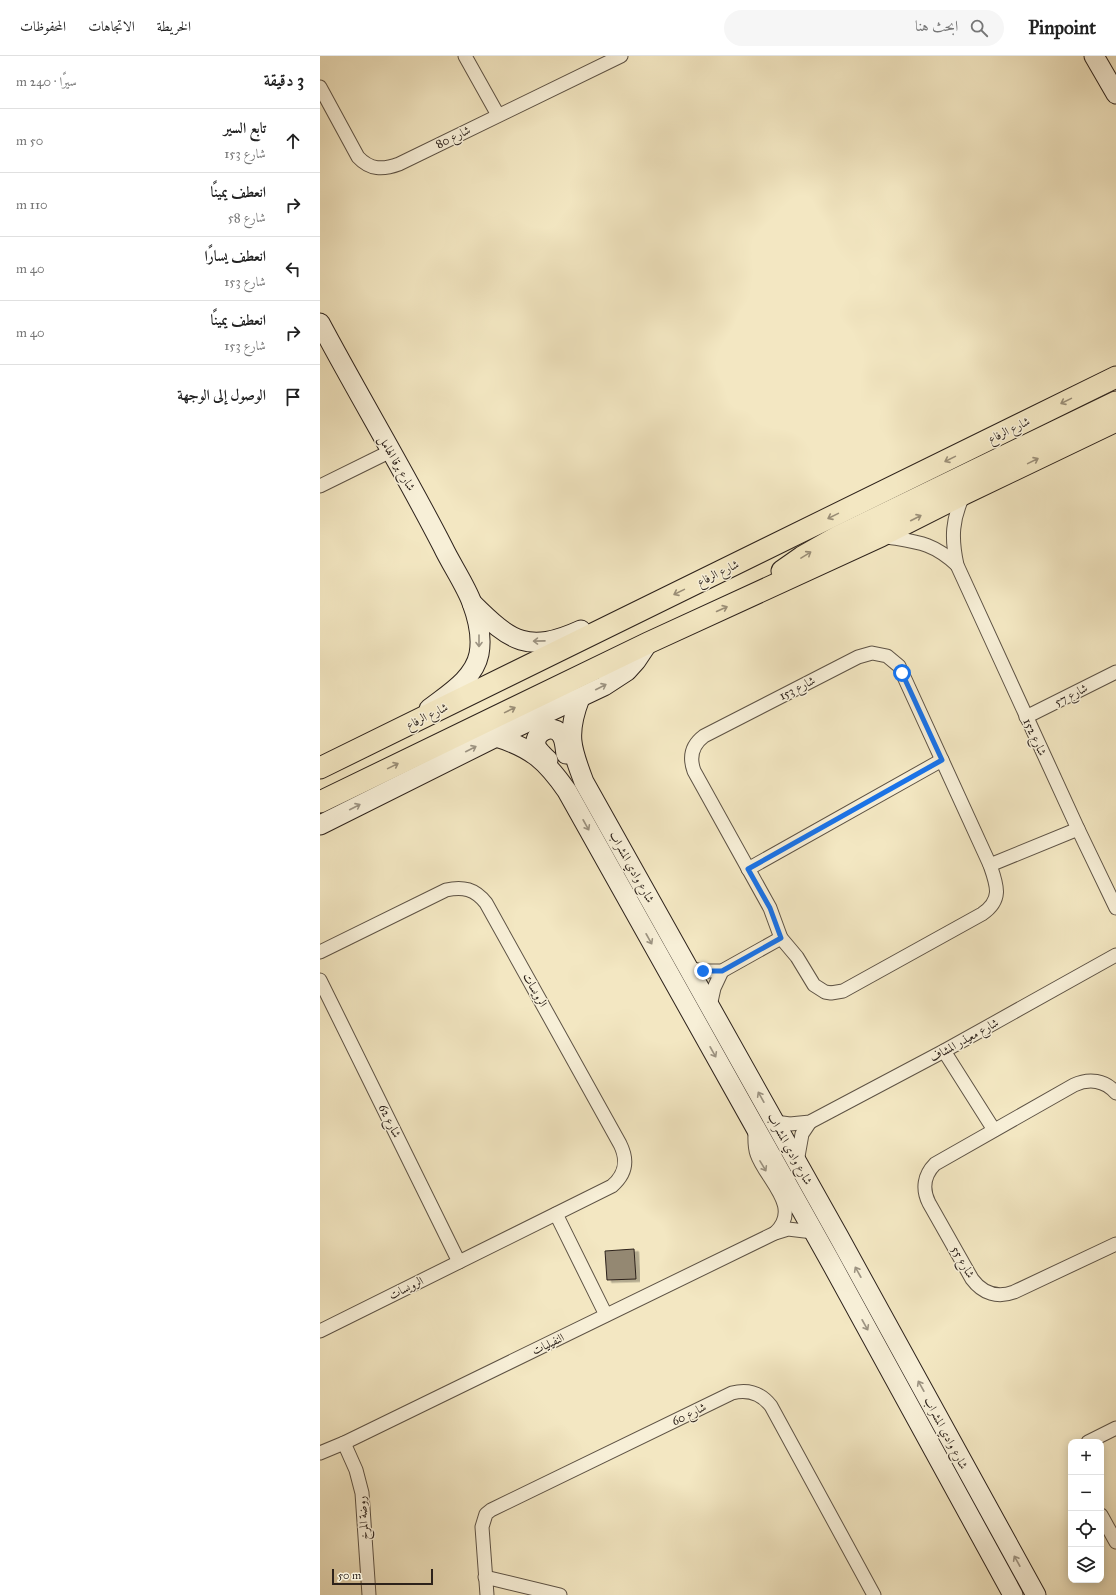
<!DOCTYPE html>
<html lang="ar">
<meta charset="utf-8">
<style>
body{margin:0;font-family:"IM FELL Great Primer",Amiri,serif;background:#f6f6f6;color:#222;direction:rtl}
.controls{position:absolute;right:12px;bottom:12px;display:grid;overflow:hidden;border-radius:8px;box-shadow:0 2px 10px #0003}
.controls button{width:36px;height:36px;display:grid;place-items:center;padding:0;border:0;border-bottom:1px solid #e0e0e0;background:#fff;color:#222;font:20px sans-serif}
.scale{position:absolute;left:12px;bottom:10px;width:101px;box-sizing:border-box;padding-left:4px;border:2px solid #2d221b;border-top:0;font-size:11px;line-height:14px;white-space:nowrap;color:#2d221b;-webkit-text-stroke:3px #f7efd7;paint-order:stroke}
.stop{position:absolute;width:12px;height:12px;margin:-9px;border:3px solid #1a73e8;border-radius:50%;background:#fff}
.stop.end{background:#1a73e8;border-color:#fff;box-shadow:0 1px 4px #0008}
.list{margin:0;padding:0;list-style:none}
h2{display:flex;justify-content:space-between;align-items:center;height:52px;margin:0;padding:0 16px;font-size:17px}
h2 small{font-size:13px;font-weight:400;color:#767676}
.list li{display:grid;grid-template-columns:26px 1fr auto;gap:12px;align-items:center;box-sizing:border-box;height:64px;padding:0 16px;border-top:1px solid #e0e0e0}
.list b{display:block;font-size:15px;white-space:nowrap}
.list p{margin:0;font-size:13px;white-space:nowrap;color:#767676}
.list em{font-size:13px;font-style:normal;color:#767676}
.icon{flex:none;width:22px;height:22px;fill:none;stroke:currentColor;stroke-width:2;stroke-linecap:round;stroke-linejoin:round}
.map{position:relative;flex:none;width:796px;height:1539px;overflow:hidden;direction:ltr}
header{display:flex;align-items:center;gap:24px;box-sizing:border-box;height:56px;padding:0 20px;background:#fff;border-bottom:1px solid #e0e0e0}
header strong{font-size:19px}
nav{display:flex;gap:22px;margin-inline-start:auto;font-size:14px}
.search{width:280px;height:36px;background:#f6f6f6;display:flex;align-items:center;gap:10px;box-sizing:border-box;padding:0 14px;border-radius:22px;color:#767676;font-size:15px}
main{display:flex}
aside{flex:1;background:#fff}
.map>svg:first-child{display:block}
.building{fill:#948872;stroke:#2d221b;filter:url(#shadow)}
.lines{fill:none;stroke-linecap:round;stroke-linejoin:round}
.street-casing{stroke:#5e5345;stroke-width:15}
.secondary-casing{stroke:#2d221b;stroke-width:21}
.primary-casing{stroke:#2d221b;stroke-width:23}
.street{stroke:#f7efd7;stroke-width:13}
.secondary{stroke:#f7efd7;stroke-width:19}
.primary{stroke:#f3e7c2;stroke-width:21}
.oneway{stroke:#9a8e77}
.oneway2{stroke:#9c9382}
.route{stroke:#1a73e8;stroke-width:5}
.labels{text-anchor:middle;stroke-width:3;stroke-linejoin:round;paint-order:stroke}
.street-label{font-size:12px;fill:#2d221b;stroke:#f7efd7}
</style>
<header>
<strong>Pinpoint</strong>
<div class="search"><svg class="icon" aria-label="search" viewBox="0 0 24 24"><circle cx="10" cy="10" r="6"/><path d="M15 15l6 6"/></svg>ابحث هنا</div>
<nav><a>الخريطة</a><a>الاتجاهات</a><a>المحفوظات</a></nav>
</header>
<main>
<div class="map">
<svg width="796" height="1539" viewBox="0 0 796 1539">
<defs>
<filter id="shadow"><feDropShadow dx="4.5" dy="2.5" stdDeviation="0" flood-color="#0004"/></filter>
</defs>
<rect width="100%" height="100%" fill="#f3e7c2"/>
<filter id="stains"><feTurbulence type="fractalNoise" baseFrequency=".005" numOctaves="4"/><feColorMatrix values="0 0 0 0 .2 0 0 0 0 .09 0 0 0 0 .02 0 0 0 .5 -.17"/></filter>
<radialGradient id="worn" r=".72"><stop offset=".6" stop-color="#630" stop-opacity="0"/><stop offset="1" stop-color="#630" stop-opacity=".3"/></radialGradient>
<polygon class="building" points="314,1193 316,1223 287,1224 285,1195"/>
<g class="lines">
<defs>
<g id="street">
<polyline points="145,0 178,59"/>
<path d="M0,31L38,101C50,114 63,114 79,108L301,0"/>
<polyline points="0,430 71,395"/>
<path d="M644,438C632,463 631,482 637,509L758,773L796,852"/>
<path d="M562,480C595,486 611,485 637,509"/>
<path d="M552,597L567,600L579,610L670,809C677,829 683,844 662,858L523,935L511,937L505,936L494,929L477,901L461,882L450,852L374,715C369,701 372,689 384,680L538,601Z"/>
<polyline points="706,661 796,616"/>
<polyline points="670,809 758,773"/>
<polyline points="428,813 622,704"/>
<path d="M0,896L126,834C143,830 155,833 166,847L300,1088C308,1104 306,1118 292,1130L0,1275"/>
<polyline points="369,912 383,915 402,915 461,882"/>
<polyline points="0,924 139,1206"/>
<polyline points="390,950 394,932 402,915"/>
<polyline points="624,995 674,1074"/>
<path d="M796,1037C785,1024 769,1022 754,1029L615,1108C604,1119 602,1133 609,1147L652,1223C663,1238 678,1242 694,1236L796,1188"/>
<polyline points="455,1066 470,1068 490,1066 624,995 796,899"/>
<path d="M435,1073C435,1082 434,1090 437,1098C446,1124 483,1151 455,1177"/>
<polyline points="477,1106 482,1078 490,1066"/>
<polyline points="236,1158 286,1259"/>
<polyline points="768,1386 796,1372"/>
<polyline points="24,1387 36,1414 42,1437 49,1539"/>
<polyline points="0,1397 24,1387 455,1177 468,1173 493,1176"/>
<polyline points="781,1459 796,1486"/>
<polyline points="165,1521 240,1539"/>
<path d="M167,1539L162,1471L166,1458L171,1454L412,1337C428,1333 441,1337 451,1350L554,1539"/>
</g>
<g id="secondary">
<polyline points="774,0 796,38"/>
<path d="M0,267C40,342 84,415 123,491C131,508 146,530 152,547C158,563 162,582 159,598C154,623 128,638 109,653"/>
<path d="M152,547C191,586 208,598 261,574"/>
<path d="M260,642C246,678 251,692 264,726L519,1181L716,1539"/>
<path d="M176,681C212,692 226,705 247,735L509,1203L693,1539"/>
<path d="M228,704C224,700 220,697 217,692C210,677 234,665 242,680C245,685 245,693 246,698"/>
<polyline points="0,769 176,681 284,630 307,615 316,605 328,587"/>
</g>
<g id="primary">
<polyline points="462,515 482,501 519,480 796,346"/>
<polyline points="0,712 796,321"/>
<polyline points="0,746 328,587 561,480 644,438 796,365"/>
</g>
</defs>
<use href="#street" class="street-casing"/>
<use href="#secondary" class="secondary-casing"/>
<use href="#primary" class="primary-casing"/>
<use href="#street" class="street"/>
<use href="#secondary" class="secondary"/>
<use href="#primary" class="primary"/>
</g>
<defs><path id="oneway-shaft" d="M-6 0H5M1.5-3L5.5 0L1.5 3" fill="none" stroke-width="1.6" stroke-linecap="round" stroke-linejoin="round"/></defs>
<g class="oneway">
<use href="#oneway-shaft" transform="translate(746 345) rotate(154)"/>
<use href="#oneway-shaft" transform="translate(630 403) rotate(154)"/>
<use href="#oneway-shaft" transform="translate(713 405) rotate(-26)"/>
<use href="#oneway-shaft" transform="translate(513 460) rotate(154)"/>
<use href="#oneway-shaft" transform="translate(596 462) rotate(-27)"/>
<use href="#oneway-shaft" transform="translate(486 499) rotate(-32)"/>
<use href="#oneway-shaft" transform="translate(359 536) rotate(154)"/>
<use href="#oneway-shaft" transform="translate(402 553) rotate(-24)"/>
<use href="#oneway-shaft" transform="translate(190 654) rotate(-26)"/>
<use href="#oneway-shaft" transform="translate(73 710) rotate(-26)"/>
</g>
<g class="oneway2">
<use href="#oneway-shaft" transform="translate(159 585) rotate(90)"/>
<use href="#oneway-shaft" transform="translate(219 585) rotate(179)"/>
<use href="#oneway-shaft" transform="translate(281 631) rotate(-27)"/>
<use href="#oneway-shaft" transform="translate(151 693) rotate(-27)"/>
<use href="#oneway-shaft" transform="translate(35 751) rotate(-27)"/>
<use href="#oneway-shaft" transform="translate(266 769) rotate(61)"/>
<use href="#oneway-shaft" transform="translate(329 883) rotate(61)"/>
<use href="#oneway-shaft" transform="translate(393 996) rotate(61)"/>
<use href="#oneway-shaft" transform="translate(441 1041) rotate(-119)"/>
<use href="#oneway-shaft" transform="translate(443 1110) rotate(59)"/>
<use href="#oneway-shaft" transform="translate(538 1216) rotate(-119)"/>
<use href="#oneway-shaft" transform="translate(545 1269) rotate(61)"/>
<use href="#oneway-shaft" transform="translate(601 1330) rotate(-119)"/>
<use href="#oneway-shaft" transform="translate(697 1505) rotate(-119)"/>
</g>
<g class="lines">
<polyline class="route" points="383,915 402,915 461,882 450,852 428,813 622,704 582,617"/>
</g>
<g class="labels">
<g class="street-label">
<text transform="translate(133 81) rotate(-26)" y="4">شارع 80</text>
<text transform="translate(689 374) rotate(-26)" y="4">شارع الرفاع</text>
<text transform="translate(77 407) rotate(60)" y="4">شارع برقا الهامل</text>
<text transform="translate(398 517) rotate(-26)" y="4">شارع الرفاع</text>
<text transform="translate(477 632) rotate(-27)" y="4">شارع 153</text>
<text transform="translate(751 639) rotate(-27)" y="4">شارع 57</text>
<text transform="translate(107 660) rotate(-26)" y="4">شارع الرفاع</text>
<text transform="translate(715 681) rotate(65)" y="4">شارع 152</text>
<text transform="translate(312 811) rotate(61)" y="4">شارع وادي المشراب</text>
<text transform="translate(215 934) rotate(61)" y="4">الرويسات</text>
<text transform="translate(644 984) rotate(-29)" y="4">شارع معيذر المشاف</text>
<text transform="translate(70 1065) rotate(64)" y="4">شارع 62</text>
<text transform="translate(470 1093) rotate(61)" y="4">شارع وادي المشراب</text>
<text transform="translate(643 1206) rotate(60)" y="4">شارع 55</text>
<text transform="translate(86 1232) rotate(-26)" y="4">الرويسات</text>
<text transform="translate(228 1288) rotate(-26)" y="4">النفيليات</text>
<text transform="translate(369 1358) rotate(-26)" y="4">شارع 60</text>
<text transform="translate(626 1377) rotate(62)" y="4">شارع وادي المشراب</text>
<text transform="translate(43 1462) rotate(-94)" y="4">روضة المرخ</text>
</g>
</g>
<rect width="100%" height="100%" filter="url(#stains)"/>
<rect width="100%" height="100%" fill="url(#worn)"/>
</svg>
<div class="controls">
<button>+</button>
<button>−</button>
<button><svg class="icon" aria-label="locate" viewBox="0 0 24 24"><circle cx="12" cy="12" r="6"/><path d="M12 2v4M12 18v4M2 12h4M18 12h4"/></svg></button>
<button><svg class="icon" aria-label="layers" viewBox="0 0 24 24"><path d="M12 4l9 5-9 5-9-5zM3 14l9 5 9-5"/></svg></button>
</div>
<div class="scale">50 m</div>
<div class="stop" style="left:582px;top:617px"></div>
<div class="stop end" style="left:383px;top:915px"></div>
</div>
<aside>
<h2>3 دقيقة<small>سيرًا · 240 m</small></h2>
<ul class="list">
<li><svg class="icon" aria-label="ahead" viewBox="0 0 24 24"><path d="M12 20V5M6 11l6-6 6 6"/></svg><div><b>تابع السير</b><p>شارع 153</p></div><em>50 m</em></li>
<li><svg class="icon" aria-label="right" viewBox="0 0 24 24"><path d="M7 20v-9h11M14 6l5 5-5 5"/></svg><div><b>انعطف يمينًا</b><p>شارع 58</p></div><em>110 m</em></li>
<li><svg class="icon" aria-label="left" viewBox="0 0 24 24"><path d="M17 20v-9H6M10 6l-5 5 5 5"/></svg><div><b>انعطف يسارًا</b><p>شارع 153</p></div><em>40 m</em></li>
<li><svg class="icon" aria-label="right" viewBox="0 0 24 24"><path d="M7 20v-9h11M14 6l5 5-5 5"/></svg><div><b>انعطف يمينًا</b><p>شارع 153</p></div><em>40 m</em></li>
<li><svg class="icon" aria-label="arrive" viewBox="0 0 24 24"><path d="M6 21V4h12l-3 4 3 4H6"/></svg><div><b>الوصول إلى الوجهة</b></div></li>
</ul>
</aside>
</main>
